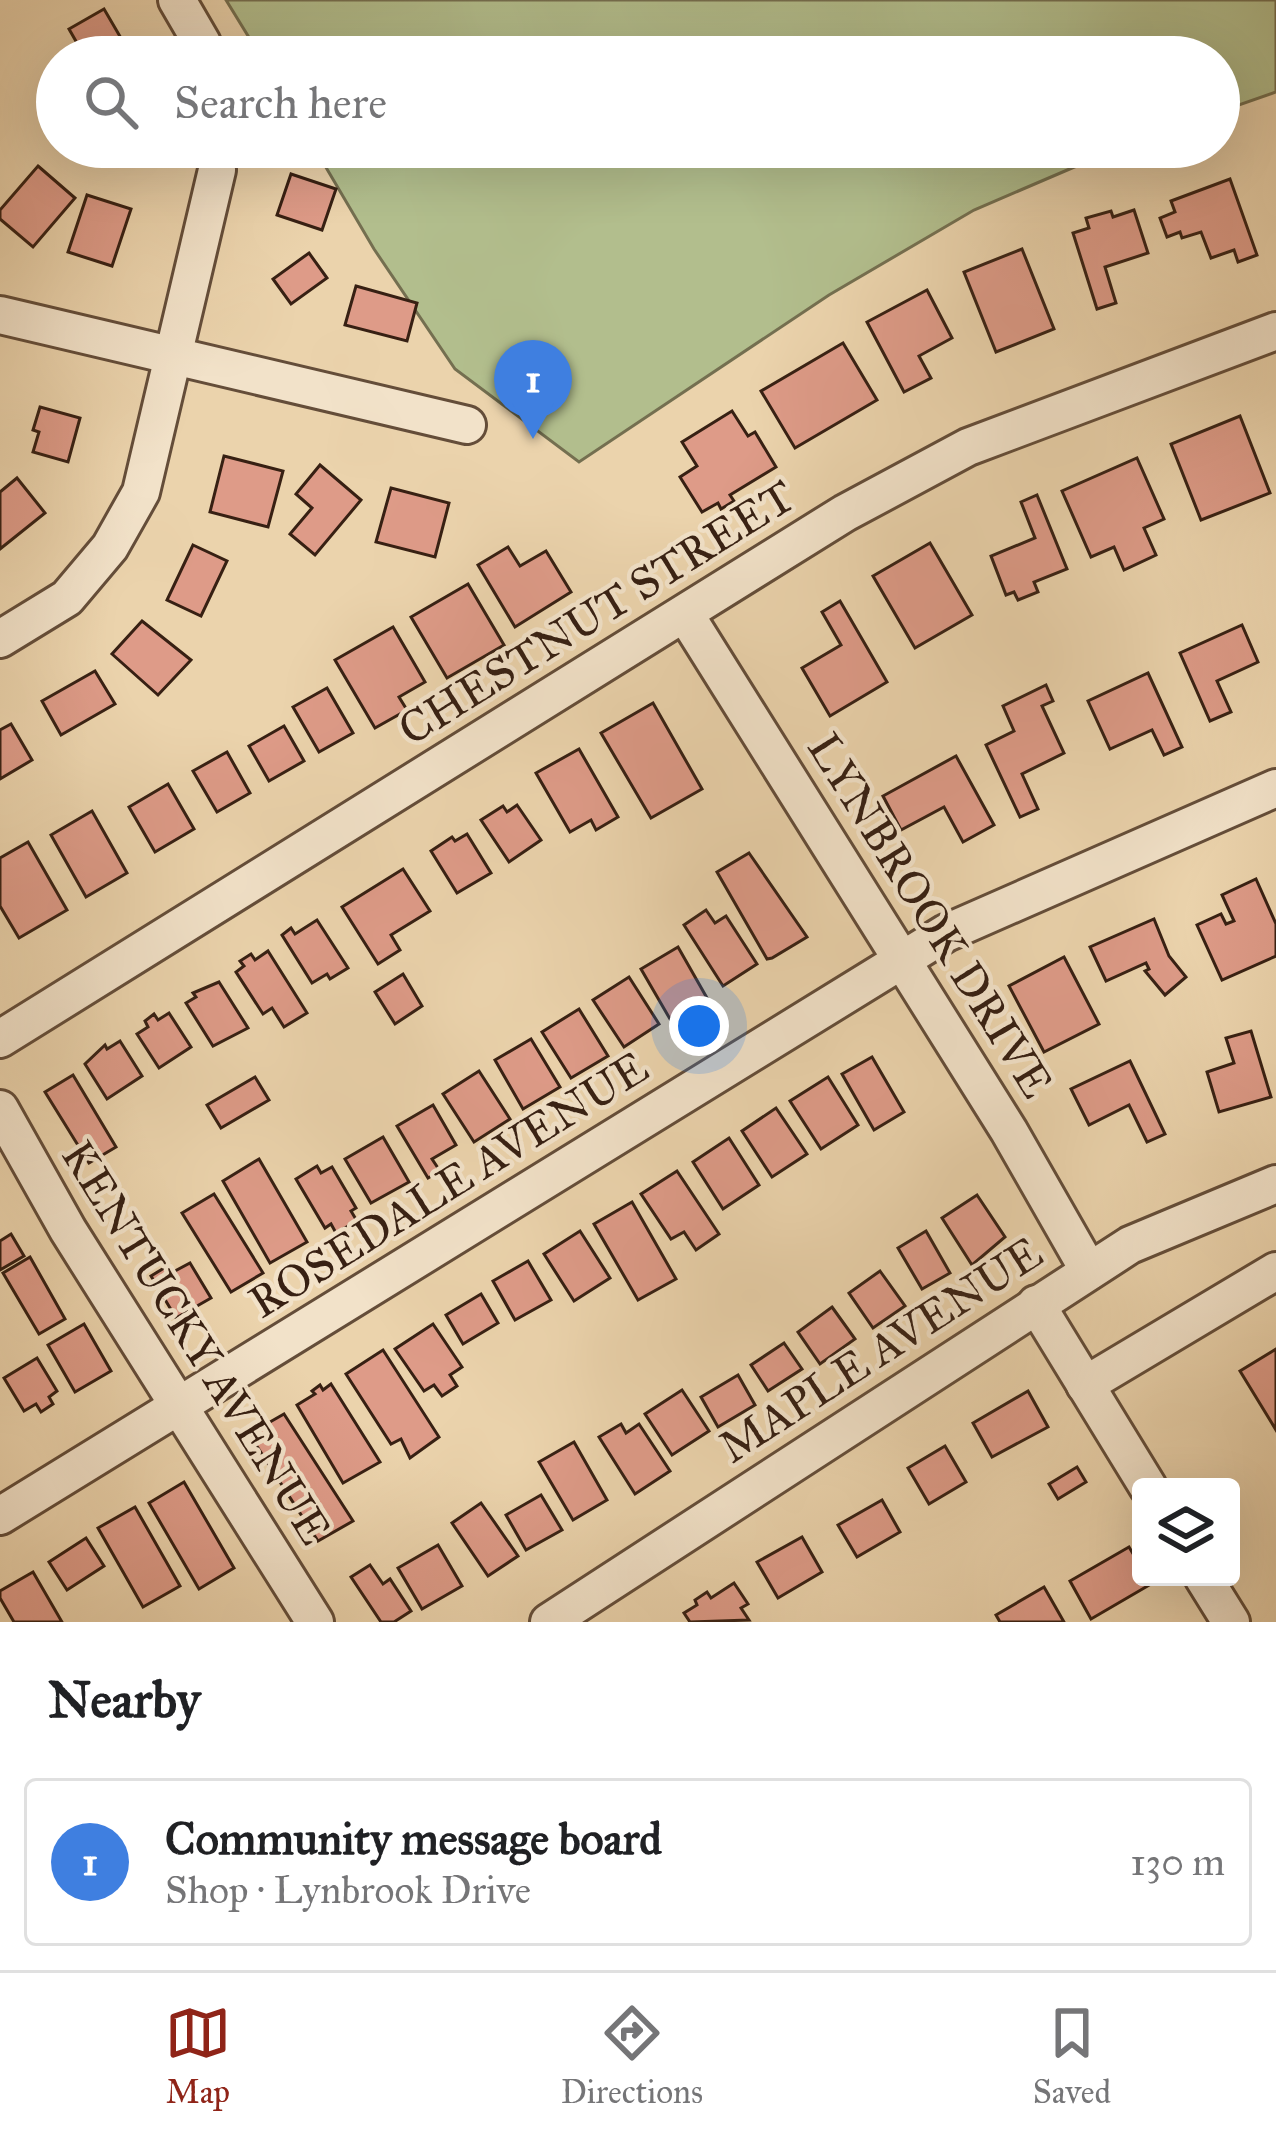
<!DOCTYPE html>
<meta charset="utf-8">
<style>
body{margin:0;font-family:"IM FELL Great Primer",serif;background:#f6f6f6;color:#202124}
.controls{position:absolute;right:36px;bottom:36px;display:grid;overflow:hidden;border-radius:12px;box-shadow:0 12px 48px #0002}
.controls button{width:108px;height:108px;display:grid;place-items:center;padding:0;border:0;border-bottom:3px solid #e0e0e0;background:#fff;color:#202124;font:60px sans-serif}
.you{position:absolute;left:699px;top:1026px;width:42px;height:42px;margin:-30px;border:9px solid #fff;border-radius:50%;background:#1a73e8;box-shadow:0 0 0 18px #1a73e833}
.badge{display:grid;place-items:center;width:78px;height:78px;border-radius:50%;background:#8f2418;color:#fff;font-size:39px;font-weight:700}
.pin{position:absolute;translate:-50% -99px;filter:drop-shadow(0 3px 6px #0008)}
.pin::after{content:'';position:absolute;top:63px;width:42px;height:36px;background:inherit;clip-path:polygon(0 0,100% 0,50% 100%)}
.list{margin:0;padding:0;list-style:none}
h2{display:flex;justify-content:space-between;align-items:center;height:156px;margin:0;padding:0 48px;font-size:51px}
h2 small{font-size:39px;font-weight:400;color:#757577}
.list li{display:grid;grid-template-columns:78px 1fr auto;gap:36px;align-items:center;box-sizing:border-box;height:168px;margin:0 24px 24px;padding:0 24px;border:3px solid #e0e0e0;border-radius:12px}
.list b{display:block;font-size:45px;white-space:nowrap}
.list p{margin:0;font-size:39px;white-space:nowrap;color:#757577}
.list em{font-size:39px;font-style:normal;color:#757577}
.icon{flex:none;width:66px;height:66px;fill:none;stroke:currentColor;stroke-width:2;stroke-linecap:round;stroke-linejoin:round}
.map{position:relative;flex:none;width:1276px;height:1622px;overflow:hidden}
.search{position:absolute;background:#fff;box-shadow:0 12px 48px #0002;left:36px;right:36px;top:36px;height:132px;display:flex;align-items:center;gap:30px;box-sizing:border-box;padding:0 42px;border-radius:66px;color:#757577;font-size:45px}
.sheet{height:348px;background:#fff}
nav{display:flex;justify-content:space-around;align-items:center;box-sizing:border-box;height:168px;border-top:3px solid #e0e0e0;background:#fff;font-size:33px;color:#757577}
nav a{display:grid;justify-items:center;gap:6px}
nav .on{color:#8f2418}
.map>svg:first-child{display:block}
.green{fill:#b2be8d;stroke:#746f50;stroke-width:3}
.building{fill:#de9b88;stroke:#372013;stroke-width:3}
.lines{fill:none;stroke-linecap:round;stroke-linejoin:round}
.minor-casing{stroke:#644d39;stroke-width:42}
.minor{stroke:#f2e2c9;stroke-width:36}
.labels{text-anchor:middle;stroke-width:9;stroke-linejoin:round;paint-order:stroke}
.street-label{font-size:45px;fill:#372013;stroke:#f2e2c9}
</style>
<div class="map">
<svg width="1276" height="1622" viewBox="0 0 1276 1622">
<rect width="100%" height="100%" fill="#ebd3ac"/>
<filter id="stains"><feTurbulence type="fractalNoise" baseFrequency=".00167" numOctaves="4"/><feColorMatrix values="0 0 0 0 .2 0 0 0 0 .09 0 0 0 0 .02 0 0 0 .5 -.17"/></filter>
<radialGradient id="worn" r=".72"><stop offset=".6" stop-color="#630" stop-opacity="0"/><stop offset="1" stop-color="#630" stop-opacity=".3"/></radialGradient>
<g class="green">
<polygon points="226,0 1276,0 1276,92 1219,112 1219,57 261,57"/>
<polygon points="314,147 1121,147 974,210 829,295 579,462 455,369 374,249"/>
</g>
<g class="building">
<polygon points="104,9 132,57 85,57 69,29"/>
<polygon points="98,147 139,147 138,156 97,151"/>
<polygon points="38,166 75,198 33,247 0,219 0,210"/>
<polygon points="291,174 336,189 322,230 277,215"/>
<polygon points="1230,179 1257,255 1238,262 1234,250 1211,258 1201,232 1182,238 1180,232 1167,237 1160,218 1175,212 1171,201"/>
<polygon points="87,195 131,209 112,266 68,252"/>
<polygon points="1134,210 1148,253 1105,267 1116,303 1097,309 1073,233 1089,228 1086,218 1111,211 1113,217"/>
<polygon points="1022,249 1054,329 996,352 964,272"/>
<polygon points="309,253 327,278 291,304 273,279"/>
<polygon points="356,286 417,303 407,341 345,325"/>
<polygon points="927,290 952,338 919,356 931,378 904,392 867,322"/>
<polygon points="843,343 877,400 795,448 761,391"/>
<polygon points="40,407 80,418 68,462 33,452 39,432 33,430"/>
<polygon points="732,411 748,436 755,432 776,467 730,495 734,501 721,509 718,503 702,512 680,477 697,466 682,442"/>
<polygon points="1240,416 1270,493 1201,520 1171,444"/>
<polygon points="224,456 283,471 268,527 210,512"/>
<polygon points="1137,458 1164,519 1144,528 1156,555 1124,570 1114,547 1091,557 1062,491"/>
<polygon points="320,465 361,500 315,555 290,534 312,508 296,494"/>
<polygon points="17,478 45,513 0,549 0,492"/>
<polygon points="391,488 449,503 435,557 376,542"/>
<polygon points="1037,495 1067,569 1034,582 1038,592 1018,600 1014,592 1006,595 991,556 1035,538 1021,502"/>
<polygon points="930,543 972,615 915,648 873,576"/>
<polygon points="193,545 227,561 201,616 167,600"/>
<polygon points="508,547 520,566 546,551 571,592 515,627 478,565"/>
<polygon points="468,584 504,645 447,678 411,617"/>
<polygon points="840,601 887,682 830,716 802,668 841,645 822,612"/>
<polygon points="142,621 191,660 158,695 112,654"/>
<polygon points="1242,625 1258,662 1217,681 1231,712 1210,721 1180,653"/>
<polygon points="393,627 425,682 399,697 407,710 375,728 335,660"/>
<polygon points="95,671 115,704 61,735 42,701"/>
<polygon points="1148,673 1182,747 1164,755 1152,730 1110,749 1088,701"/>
<polygon points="1046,685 1053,701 1042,706 1064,753 1022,774 1038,809 1020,817 986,745 1014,731 1003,706"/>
<polygon points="327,688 353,733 319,752 293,707"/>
<polygon points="653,703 702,789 651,818 601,733"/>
<polygon points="11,724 32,760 0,779 0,730"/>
<polygon points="284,726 304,761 269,781 249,746"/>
<polygon points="579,749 618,817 596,830 591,820 570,832 536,773"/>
<polygon points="227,752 250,793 217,812 193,771"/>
<polygon points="956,756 994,825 963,842 944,807 901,830 883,796"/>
<polygon points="168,784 194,829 155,852 129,807"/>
<polygon points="517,805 541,840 509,862 481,820 503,806 507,812"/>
<polygon points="92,811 127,873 86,897 51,835"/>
<polygon points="467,834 491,873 457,893 431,851 452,837 455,841"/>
<polygon points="28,842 67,910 19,938 0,906 0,858"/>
<polygon points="749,853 807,937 772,958 767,959 717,872"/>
<polygon points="403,869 430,911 391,935 400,950 378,964 342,907"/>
<polygon points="1256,879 1276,924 1276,956 1222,980 1197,925 1221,914 1226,924 1234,921 1222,895"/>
<polygon points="706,910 715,923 726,916 757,964 723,986 684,925"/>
<polygon points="1154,919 1169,956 1186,977 1165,995 1145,971 1149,969 1146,963 1106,981 1090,947"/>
<polygon points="317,920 348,968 330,979 327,974 312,983 282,935 291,928 295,934"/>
<polygon points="678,947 707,998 670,1019 641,969"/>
<polygon points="268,951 307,1013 284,1027 272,1008 263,1014 236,972 244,966 240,961 251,954 255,960"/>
<polygon points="1064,957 1099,1024 1044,1052 1009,986"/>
<polygon points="403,974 422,1006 395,1024 375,992"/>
<polygon points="629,977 659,1024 624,1047 593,1000"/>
<polygon points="219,982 248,1028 213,1046 186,1003 196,997 193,993"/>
<polygon points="579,1009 608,1056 571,1078 542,1032"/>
<polygon points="169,1013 191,1047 159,1068 137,1034 148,1027 145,1021 154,1014 158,1020"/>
<polygon points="1251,1031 1271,1097 1219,1112 1207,1072 1234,1063 1226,1038"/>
<polygon points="531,1039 560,1087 523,1109 495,1060"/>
<polygon points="120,1041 142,1076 107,1099 85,1064 105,1045 107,1049"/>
<polygon points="872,1057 904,1112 874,1130 842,1074"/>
<polygon points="1130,1061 1165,1134 1147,1142 1129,1105 1089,1125 1071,1089"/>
<polygon points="479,1071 510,1119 474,1142 443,1094"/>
<polygon points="73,1075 116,1147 89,1163 45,1092"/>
<polygon points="255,1077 269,1100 221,1128 207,1105"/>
<polygon points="828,1077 858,1125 821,1149 790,1101"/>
<polygon points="433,1105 456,1145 432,1159 440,1171 428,1178 397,1126"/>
<polygon points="776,1108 807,1154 772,1177 742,1131"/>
<polygon points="383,1137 409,1182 371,1203 345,1159"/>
<polygon points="729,1138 759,1185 723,1209 693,1162"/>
<polygon points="259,1159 307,1242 270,1263 223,1181"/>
<polygon points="317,1166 321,1173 332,1167 356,1208 351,1211 357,1221 336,1233 331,1224 325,1228 296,1179"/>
<polygon points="677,1171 719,1234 696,1250 684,1232 671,1239 641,1194"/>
<polygon points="214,1194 263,1273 231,1292 182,1213"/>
<polygon points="977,1195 1005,1237 972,1265 942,1218"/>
<polygon points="632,1202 676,1279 638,1300 594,1224"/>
<polygon points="580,1231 610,1278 574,1301 544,1254"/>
<polygon points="926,1231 950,1273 922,1289 898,1248"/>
<polygon points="11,1234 24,1256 0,1270 0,1241"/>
<polygon points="30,1257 65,1319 39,1334 3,1273"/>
<polygon points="528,1261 551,1300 515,1320 493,1281"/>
<polygon points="190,1263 211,1298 176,1318 151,1276 169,1265 173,1272"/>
<polygon points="880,1271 905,1306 873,1328 849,1293"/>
<polygon points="481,1294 498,1323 463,1344 446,1315"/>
<polygon points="832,1307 855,1339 820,1364 798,1332"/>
<polygon points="84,1324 111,1371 75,1392 48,1345"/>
<polygon points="433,1324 462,1367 450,1375 457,1386 442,1396 434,1385 424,1391 395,1349"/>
<polygon points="784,1343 802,1369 768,1391 751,1365"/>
<polygon points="1276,1349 1276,1430 1240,1371"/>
<polygon points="383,1350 439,1437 410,1458 401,1439 391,1444 346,1374"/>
<polygon points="37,1358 57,1391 49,1397 53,1404 41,1412 36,1404 24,1411 4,1378"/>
<polygon points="738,1375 755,1405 718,1427 701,1397"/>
<polygon points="331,1384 380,1462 343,1483 297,1405 315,1394 312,1391 320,1385 323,1390"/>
<polygon points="682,1390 709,1431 672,1455 645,1414"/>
<polygon points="1028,1391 1048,1427 992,1457 973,1423"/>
<polygon points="284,1414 353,1521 318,1541 249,1434"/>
<polygon points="621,1424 626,1433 639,1424 670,1471 635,1494 599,1437"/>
<polygon points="574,1442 607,1500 573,1520 539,1462"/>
<polygon points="945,1446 966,1482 929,1504 908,1468"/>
<polygon points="1077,1467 1086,1482 1058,1499 1049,1484"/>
<polygon points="184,1482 234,1568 199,1589 149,1503"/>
<polygon points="541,1495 562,1530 526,1550 506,1515"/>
<polygon points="882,1500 900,1532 857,1557 838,1525"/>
<polygon points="481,1503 518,1556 488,1576 452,1523"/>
<polygon points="135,1507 180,1586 143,1607 98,1528"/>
<polygon points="802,1537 822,1572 778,1598 757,1562"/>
<polygon points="86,1538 104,1566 67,1590 49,1562"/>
<polygon points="438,1545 462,1586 422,1609 398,1568"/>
<polygon points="1129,1547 1141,1567 1141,1577 1147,1577 1151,1584 1091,1619 1070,1581"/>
<polygon points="370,1565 383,1584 390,1579 411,1611 394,1622 381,1622 351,1577"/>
<polygon points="33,1572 62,1622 14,1622 0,1598 0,1591"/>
<polygon points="734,1583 748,1604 741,1608 749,1620 690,1622 684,1613 697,1605 695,1600 707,1592 711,1598"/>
<polygon points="1044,1587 1064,1622 1000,1622 996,1615"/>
</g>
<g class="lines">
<defs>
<g id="minor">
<polyline points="177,0 202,43 205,57"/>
<polyline points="0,315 467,425"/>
<polyline points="685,614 1009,1131 1089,1271"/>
<polyline points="0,639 67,598 110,547 141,492 217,170 216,147"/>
<polyline points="0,1039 845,513 968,447 1276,331"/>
<polyline points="0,1109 68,1230 315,1622"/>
<polyline points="1036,1304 1148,1487"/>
<polyline points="1085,1385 1276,1271"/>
<polyline points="0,1516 946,933 1276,788"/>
<polyline points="1203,1577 1231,1622"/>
<polyline points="549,1622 1130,1245 1276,1184"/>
</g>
</defs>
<use href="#minor" class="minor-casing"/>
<use href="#minor" class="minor"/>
</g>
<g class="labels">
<g class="street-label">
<text transform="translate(596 612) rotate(-32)" y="16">CHESTNUT STREET</text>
<text transform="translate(931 915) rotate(58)" y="16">LYNBROOK DRIVE</text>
<text transform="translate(448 1184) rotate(-32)" y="16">ROSEDALE AVENUE</text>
<text transform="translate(197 1342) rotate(58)" y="16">KENTUCKY AVENUE</text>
<text transform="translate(880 1349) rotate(-33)" y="16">MAPLE AVENUE</text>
</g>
</g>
<rect width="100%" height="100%" filter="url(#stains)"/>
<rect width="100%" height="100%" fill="url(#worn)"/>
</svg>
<div class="controls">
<button><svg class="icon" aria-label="layers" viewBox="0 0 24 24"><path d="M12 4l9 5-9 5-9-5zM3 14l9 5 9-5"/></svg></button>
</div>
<div class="you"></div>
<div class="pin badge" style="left:533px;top:439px;background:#3f7fe0">1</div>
<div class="search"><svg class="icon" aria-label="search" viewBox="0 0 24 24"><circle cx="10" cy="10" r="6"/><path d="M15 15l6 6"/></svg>Search here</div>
</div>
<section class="sheet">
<h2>Nearby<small></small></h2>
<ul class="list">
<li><span class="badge" style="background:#3f7fe0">1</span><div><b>Community message board</b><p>Shop · Lynbrook Drive</p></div><em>130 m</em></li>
</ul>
</section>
<nav>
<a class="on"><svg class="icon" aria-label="map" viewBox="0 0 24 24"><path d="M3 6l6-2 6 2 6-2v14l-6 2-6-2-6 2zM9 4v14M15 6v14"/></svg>Map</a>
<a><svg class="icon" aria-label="directions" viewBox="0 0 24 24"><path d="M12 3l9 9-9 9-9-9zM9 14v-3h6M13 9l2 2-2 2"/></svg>Directions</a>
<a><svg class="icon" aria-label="saved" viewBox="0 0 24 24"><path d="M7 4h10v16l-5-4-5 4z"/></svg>Saved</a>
</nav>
